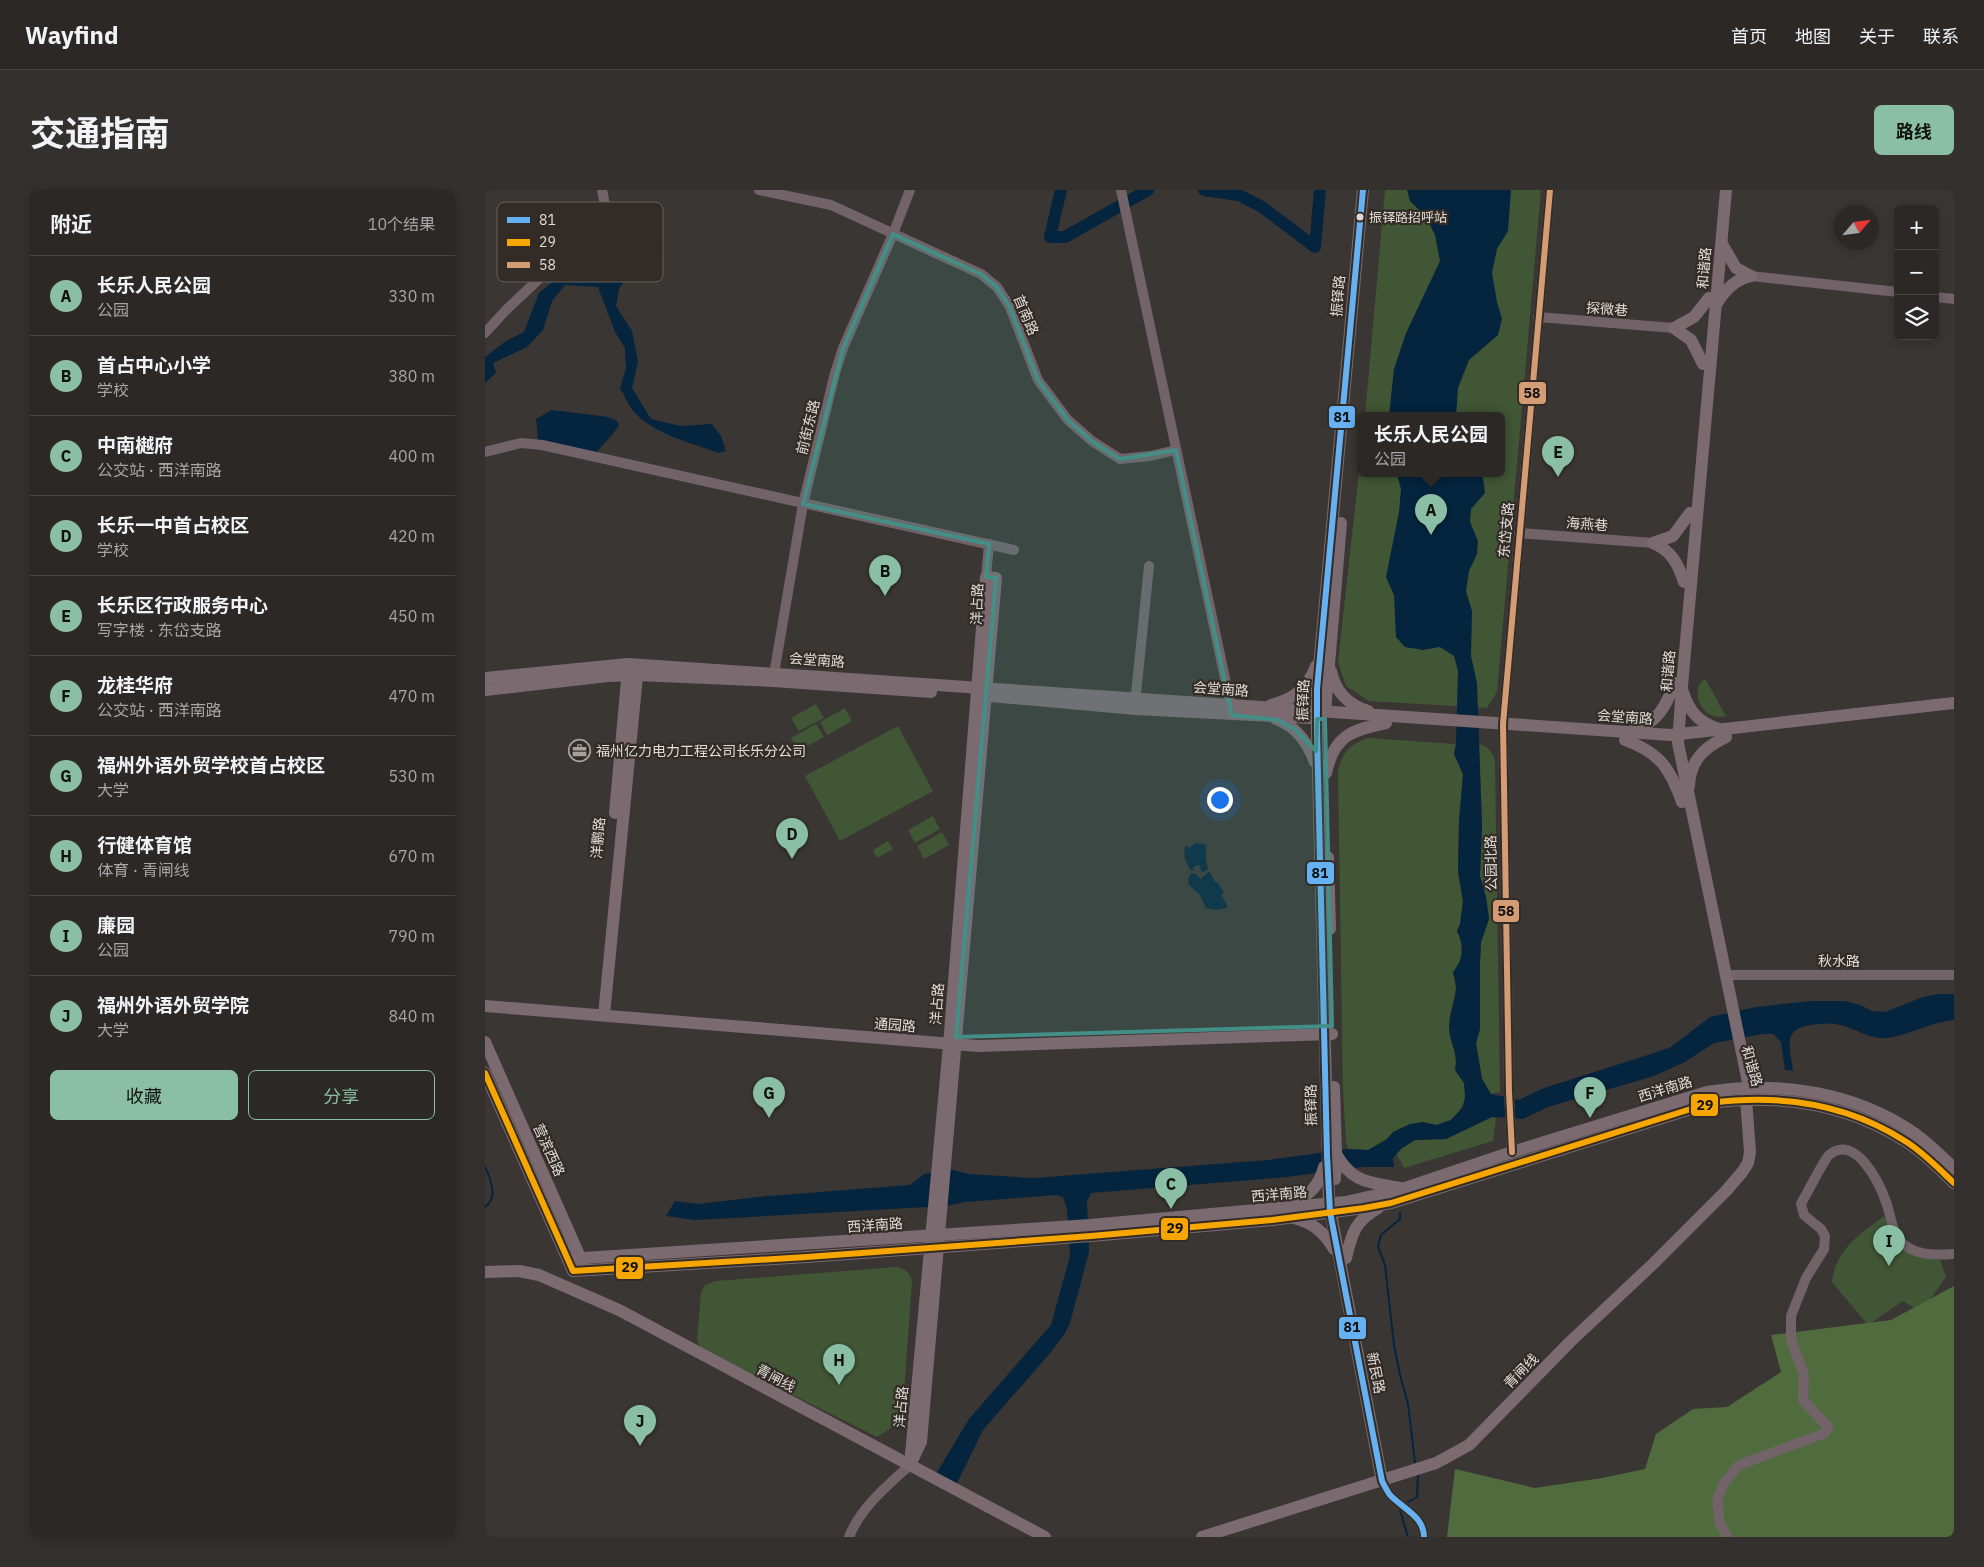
<!DOCTYPE html>
<html lang="zh">
<meta charset="utf-8">
<style>
body{margin:0;font-family:"IBM Plex Sans","Noto Sans SC",sans-serif;background:#34302e;color:#f1f3f6}
.controls{position:absolute;right:15px;top:15px;display:grid;overflow:hidden;border-radius:8px;box-shadow:0 2px 12px #0003}
.controls button{width:45px;height:45px;display:grid;place-items:center;padding:0;border:0;border-bottom:1px solid #484443;background:#2c2826;color:#f1f3f6;font:25px sans-serif}
.compass{position:absolute;left:1349px;top:15px;width:45px;height:45px;border-radius:50%;background:#2c2826;box-shadow:0 2px 12px #0003;rotate:62deg}
.you{position:absolute;left:734px;top:609px;width:18px;height:18px;margin:-12px;border:4px solid #fff;border-radius:50%;background:#1a73e8;box-shadow:0 0 0 8px #1a73e833}
.badge{display:grid;place-items:center;width:32px;height:32px;border-radius:50%;background:#8abfa5;color:#111;font-size:16px;font-weight:700}
.pin{position:absolute;translate:-50% -41px;filter:drop-shadow(0 1px 2px #0008)}
.pin::after{content:'';position:absolute;top:26px;width:18px;height:15px;background:inherit;clip-path:polygon(0 0,100% 0,50% 100%)}
.popup{position:absolute;left:872px;top:222px;width:148px;height:65px;box-sizing:border-box;display:grid;place-content:center;border-radius:8px;background:#2c2826;filter:drop-shadow(0 1px 4px #0005);font-size:16px;white-space:nowrap;color:#a6a6a7}
.popup b{font-size:19px;color:#f1f3f6}
.popup::after{content:'';position:absolute;left:50%;top:100%;margin-left:-10px;border:10px solid transparent;border-top-color:#2c2826}
.list{margin:0;padding:0;list-style:none}
h2{display:flex;justify-content:space-between;align-items:center;height:65px;margin:0;padding:0 20px;font-size:21px}
h2 small{font-size:16px;font-weight:400;color:#a6a6a7}
.list li{display:grid;grid-template-columns:32px 1fr auto;gap:15px;align-items:center;box-sizing:border-box;height:80px;padding:0 20px;border-top:1px solid #484443}
.list b{display:block;font-size:19px;white-space:nowrap}
.list p{margin:0;font-size:16px;white-space:nowrap;color:#a6a6a7}
.list em{font-size:16px;font-style:normal;color:#a6a6a7}
.actions{display:flex;gap:10px;padding:15px 20px}
.actions a{flex:1;padding:11px 0;border:1px solid #8abfa5;border-radius:8px;text-align:center;font-size:18px;color:#8abfa5}
.actions .main{background:#8abfa5;color:#111}
.icon{flex:none;width:28px;height:28px;fill:none;stroke:currentColor;stroke-width:2;stroke-linecap:round;stroke-linejoin:round}
.map{position:relative;flex:none;width:1469px;height:1347px;overflow:hidden;border-radius:8px}
header{display:flex;align-items:center;gap:30px;box-sizing:border-box;height:70px;padding:0 25px;background:#2c2826;border-bottom:1px solid #484443}
header strong{font-size:24px}
nav{display:flex;gap:28px;margin-inline-start:auto;font-size:18px}
.intro{display:flex;align-items:center;justify-content:space-between;box-sizing:border-box;height:120px;padding:0 30px}
h1{margin:0;font-size:35px}
.button{padding:12px 22px;border-radius:8px;background:#8abfa5;color:#111;font-size:18px;font-weight:700}
main{display:flex;gap:30px;padding:0 30px}
aside{flex:1;background:#2c2826;border-radius:8px;box-shadow:0 2px 12px #0003}
.map>svg:first-child{display:block}
.green{fill:#415635}
.forest{fill:#506c3f}
.water{fill:#05243e}
.lines{fill:none;stroke-linecap:round;stroke-linejoin:round}
.stream{stroke:#05243e;stroke-width:2}
.river{stroke:#05243e;stroke-width:12}
.minor{stroke:#716368;stroke-width:10}
.major{stroke:#7b6a70;stroke-width:12}
.bus-1-casing{stroke:#332c26;stroke-width:10}
.bus-2-casing{stroke:#332c26;stroke-width:10}
.bus-3-casing{stroke:#332c26;stroke-width:10}
.bus-1{stroke:#66b1f2;stroke-width:6}
.bus-2{stroke:#f7a600;stroke-width:6}
.bus-3{stroke:#d39c74;stroke-width:6}
.marked{fill:#438f88;fill-opacity:0.2;stroke:#438f88;stroke-width:4;stroke-linejoin:round}
.bus-dot{fill:#e0dbd8;stroke:#332c26;stroke-width:2}
.labels{text-anchor:middle;stroke-width:4.5;stroke-linejoin:round;paint-order:stroke}
.bus-label{font-size:13px;fill:#e0dbd8;stroke:#332c26;text-anchor:start}
.street-label{font-size:14px;fill:#e0dbd8;stroke:#332c26}
.poi-label{font-size:14px;fill:#e0dbd8;stroke:#332c26;text-anchor:start}
.key{fill:#332c26;stroke:#67615b;stroke-width:1}
.key-label{font-size:14px;fill:#e0dbd8}
.line-badge{stroke:#332c26;stroke-width:2}
.pale-badge-label{font-size:14px;text-anchor:middle;font-weight:bold;fill:#111}
</style>
<header>
<strong>Wayfind</strong>
<nav><a>首页</a><a>地图</a><a>关于</a><a>联系</a></nav>
</header>
<div class="intro"><h1>交通指南</h1><a class="button">路线</a></div>
<main>
<aside>
<h2>附近<small>10个结果</small></h2>
<ul class="list">
<li><span class="badge">A</span><div><b>长乐人民公园</b><p>公园</p></div><em>330 m</em></li>
<li><span class="badge">B</span><div><b>首占中心小学</b><p>学校</p></div><em>380 m</em></li>
<li><span class="badge">C</span><div><b>中南樾府</b><p>公交站 · 西洋南路</p></div><em>400 m</em></li>
<li><span class="badge">D</span><div><b>长乐一中首占校区</b><p>学校</p></div><em>420 m</em></li>
<li><span class="badge">E</span><div><b>长乐区行政服务中心</b><p>写字楼 · 东岱支路</p></div><em>450 m</em></li>
<li><span class="badge">F</span><div><b>龙桂华府</b><p>公交站 · 西洋南路</p></div><em>470 m</em></li>
<li><span class="badge">G</span><div><b>福州外语外贸学校首占校区</b><p>大学</p></div><em>530 m</em></li>
<li><span class="badge">H</span><div><b>行健体育馆</b><p>体育 · 青闸线</p></div><em>670 m</em></li>
<li><span class="badge">I</span><div><b>廉园</b><p>公园</p></div><em>790 m</em></li>
<li><span class="badge">J</span><div><b>福州外语外贸学院</b><p>大学</p></div><em>840 m</em></li>
</ul>
<div class="actions"><a class="main">收藏</a><a>分享</a></div>
</aside>
<div class="map">
<svg width="1469" height="1347" viewBox="0 0 1469 1347">
<rect width="100%" height="100%" fill="#3a3633"/>
<g class="green">
<polygon points="900,0 1056,0 1012,502 1002,518 884,511 861,496 853,472 876,264 876,284 1016,284 1016,226 880,226"/>
<path d="M1220,489L1221,490L1241,526C1216,533 1204,499 1220,489Z"/>
<polygon points="331,514 339,528 314,541 306,528"/>
<polygon points="360,518 367,531 342,545 335,532"/>
<polygon points="331,534 339,547 313,561 306,548"/>
<polygon points="413,536 448,601 355,651 320,586"/>
<path d="M882,548L971,554L969,564L978,584L974,631L973,681L978,711L975,734L972,741C979,754 979,770 968,782L971,798L965,825L966,849L970,860L971,873L970,880C973,884 977,889 979,893C986,911 969,936 949,935C946,934 942,933 938,932L918,958L930,950L961,949L1007,927L1011,928L1008,951L919,978L903,948L883,960L863,959L861,952L858,901L853,580C859,561 863,556 882,548Z"/>
<path d="M994,554C1003,555 1007,563 1010,570L1015,902L1006,904L997,889L991,853L995,839V772L996,752L1004,729L1001,707L995,686L997,636Z"/>
<polygon points="448,626 455,639 430,653 423,640"/>
<polygon points="457,642 464,655 439,669 432,656"/>
<polygon points="403,651 408,659 392,668 388,660"/>
<path d="M1399,1026C1412,1062 1420,1062 1455,1070L1461,1087L1436,1122L1418,1111L1383,1135L1347,1092C1351,1059 1374,1045 1399,1026Z"/>
<path d="M411,1077C421,1079 424,1082 427,1091L417,1231L392,1247L216,1159L212,1150L216,1103L220,1095L231,1091Z"/>
</g>
<polygon class="forest" points="1469,1096 1469,1347 962,1347 970,1279 1050,1298 1117,1288 1160,1279 1171,1244 1208,1219 1242,1217 1296,1182 1286,1145 1406,1130"/>
<g class="water">
<polygon points="922,0 1026,0 1023,41 1012,59 1007,83 1012,112 1017,129 1013,145 984,170 973,198 971,226 904,226 909,179 921,143 955,71 950,45 941,27 925,11"/>
<path d="M173,55L180,57C168,76 167,79 145,82L134,99L131,116L147,141L153,172L147,198L166,229L195,236L227,234L236,246L241,261L233,263C206,252 173,246 151,224C144,218 140,206 135,198L141,178L140,158L130,142L113,97L80,95L67,111L58,140L42,157L8,173L11,183L0,193V167L21,151L39,142L54,103L71,89L93,88L126,82L134,75L152,73L165,64Z"/>
<path d="M67,220L123,227L131,230L134,235C127,247 117,254 110,265L53,250L51,229Z"/>
<path d="M912,284H996L998,288L1000,303L986,319L985,332L993,351L992,364L984,381L981,401L987,421L986,466L992,493L997,636L995,686L1001,707L1004,729L996,752L995,772V839L991,853L997,889L1006,904L1034,910L1059,898L1166,864L1186,857L1225,827L1271,817L1325,811H1360L1375,815L1387,821L1400,822L1438,807L1454,804H1469V830C1445,832 1425,845 1402,848C1387,850 1373,840 1359,836C1345,832 1331,833 1317,837C1311,839 1306,843 1305,850C1304,860 1307,872 1308,881L1300,880L1296,852L1288,844H1277L1229,853L1200,872L1169,886L1063,917L1038,929L1007,927L961,949L930,950L917,958L908,968L909,977H877L802,987L606,1003L602,1011L604,1062L585,1133L579,1145L566,1162L498,1240L471,1295L451,1284L484,1229L566,1135L585,1066L582,1019L578,1007L571,1005L480,1012L461,1016L210,1030L181,1026L190,1011L214,1014L272,1007L425,995L439,984L464,979L484,984L549,988L783,970L863,959L883,960L901,950L908,942L925,934L938,932L951,935L966,930L978,917L980,907L979,893L970,880C974,863 964,853 964,837C964,824 971,811 971,798C971,793 969,787 968,782C979,770 979,754 972,741L975,734L978,711L973,682L974,631L978,584L969,564L971,554L973,481L969,466L955,457L938,460L920,457L911,447L909,405L901,387L914,322L916,299Z"/>
<polygon points="711,653 721,655 721,671 723,679 719,682 716,681 715,676 712,675 708,678 709,681 705,680 699,666 700,660 699,658 701,656 704,658"/>
<polygon points="724,681 730,692 733,693 739,703 736,705 741,713 742,718 731,720 721,718 714,704 704,695 703,690 705,684 710,683 716,689"/>
</g>
<g class="lines">
<g class="stream">
<path d="M0,977C6,989 13,1008 0,1017"/>
<polyline points="915,1023 915,1029 896,1045 893,1056 900,1075 909,1155 915,1185 923,1214 930,1273"/>
<polyline points="923,1312 932,1307 933,1285"/>
<polyline points="915,1320 923,1347"/>
</g>
<g class="river">
<polyline points="576,0 565,47 580,47 663,0"/>
<polyline points="719,0 754,5 777,17 830,57 835,0"/>
</g>
<g class="minor">
<polyline points="274,0 346,15 496,84 512,97 525,117 553,190 583,230 607,251 635,269 665,266 691,260"/>
<polyline points="636,0 747,521"/>
<polyline points="1266,86 1413,102"/>
<polyline points="1450,107 1469,109"/>
<polyline points="1053,127 1189,138"/>
<polyline points="0,143 21,120 74,70 120,15 117,0"/>
<polyline points="0,262 36,253 57,255 529,360"/>
<polyline points="1034,343 1168,353"/>
<polyline points="501,387 504,354"/>
<polyline points="288,490 318,314 350,183 358,158 408,44 425,0"/>
<polyline points="650,514 664,376"/>
<polyline points="1240,785 1469,785"/>
<polyline points="1027,962 1024,902 1018,534 1065,0"/>
<path d="M897,1291C899,1295 902,1301 905,1305C917,1318 939,1326 939,1347"/>
<path d="M364,1347C375,1318 403,1295 425,1275"/>
<path d="M1243,1347L1235,1334L1232,1311L1239,1293L1254,1275L1340,1243L1343,1237L1318,1210L1319,1185L1306,1150V1126L1321,1088L1339,1059L1340,1046L1336,1039L1319,1025L1316,1014C1321,1005 1339,970 1344,965C1370,943 1394,992 1401,1012C1407,1028 1406,1045 1421,1056C1435,1066 1453,1065 1469,1064"/>
</g>
<g class="major">
<polyline points="878,0 832,499 832,543 844,1014 897,1291"/>
<polyline points="1237,54 1251,78 1266,86"/>
<path d="M1232,113C1240,100 1250,89 1266,86"/>
<polyline points="1189,138 1206,150 1218,174"/>
<polyline points="1189,138 1209,127 1224,108"/>
<path d="M1168,353C1187,361 1193,374 1199,392"/>
<polyline points="1168,353 1188,346 1205,323"/>
<polygon points="501,387 511,388 436,1252 425,1275 464,855"/>
<path d="M846,481C850,501 863,515 883,521"/>
<polyline points="0,488 143,474 1186,545 1469,513"/>
<polyline points="0,500 123,486 152,485 288,491 446,502"/>
<path d="M1198,502C1204,521 1214,533 1234,539"/>
<polyline points="494,505 650,519 825,528"/>
<path d="M786,515C809,509 823,498 831,476"/>
<polyline points="840,522 856,333"/>
<path d="M791,529C812,537 822,552 830,572"/>
<path d="M1147,541C1173,532 1180,518 1190,493"/>
<path d="M1140,550C1175,563 1185,578 1197,612"/>
<path d="M841,583C849,546 866,540 901,533"/>
<path d="M1204,596C1205,570 1220,557 1241,547"/>
<polyline points="130,623 143,479"/>
<polyline points="843,667 845,739"/>
<polyline points="0,816 493,856 847,844"/>
<polyline points="119,825 153,476"/>
<polyline points="0,852 98,1074"/>
<path d="M0,883L88,1081L322,1067L606,1046L787,1030L879,1018L906,1013L1225,913C1294,904 1361,913 1420,951C1438,962 1453,978 1469,993"/>
<polyline points="849,897 851,964 850,989"/>
<path d="M851,964C868,994 885,992 915,998"/>
<path d="M804,1016C823,1004 833,1000 839,977"/>
<path d="M809,1028C828,1033 839,1042 849,1059"/>
<path d="M861,1068C867,1043 870,1031 893,1018"/>
<path d="M83,1069L605,1035L861,1012L917,999L1027,962L1222,902C1293,891 1368,901 1429,943C1443,953 1456,966 1469,978"/>
<polyline points="0,1082 34,1081 54,1085 134,1120 560,1347"/>
<polyline points="717,1347 951,1273 984,1255 1085,1152 1169,1073 1241,1001 1258,981 1263,973 1265,962 1261,909 1264,897 1193,553 1197,496 1241,0"/>
</g>
<defs>
<path id="bus-1" d="M878,0L832,499V543L842,965L845,1022L897,1291C899,1295 902,1301 905,1305C917,1318 939,1326 939,1347"/>
<path id="bus-2" d="M0,883L88,1081L322,1067L606,1046L787,1030L879,1018L906,1013L1225,913C1294,904 1361,913 1420,951C1438,962 1453,978 1469,993"/>
<polyline id="bus-3" points="1027,962 1024,902 1018,534 1065,0"/>
</defs>
<use href="#bus-1" class="bus-1-casing"/>
<use href="#bus-2" class="bus-2-casing"/>
<use href="#bus-3" class="bus-3-casing"/>
<use href="#bus-1" class="bus-1"/>
<use href="#bus-2" class="bus-2"/>
<use href="#bus-3" class="bus-3"/>
</g>
<path class="marked" d="M408,44L496,84L512,97L525,117L553,190L583,230L607,251L635,269L691,260L747,525L793,530L811,540L831,561L832,529H840L847,836L471,847L511,388L501,387L504,354L318,314L358,158Z"/>
<defs>
<symbol id="office-ring" viewBox="-11 -11 22 22"><circle r="9.5" fill="#332c26" stroke="#a6a19e" stroke-width="1.5"/><path d="M-6-3h4V-5.5h4V-3h4V5H-6ZM-1-4.5V-3h2v-1.5ZM-6 0V1H6V0Z" fill="#a6a19e"/></symbol>
</defs>
<g fill-rule="evenodd">
<use href="#office-ring" x="82" y="548" width="25" height="25"/>
</g>
<circle class="bus-dot" cx="875" cy="27" r="4.5"/>
<g class="labels">
<g class="bus-label">
<text x="884" y="32">振铎路招呼站</text>
</g>
<g class="street-label">
<text transform="translate(1219 78) rotate(-85)" y="5">和谐路</text>
<text transform="translate(853 106) rotate(-85)" y="5">振铎路</text>
<text transform="translate(1122 119) rotate(4)" y="5">探微巷</text>
<text transform="translate(541 125) rotate(67)" y="5">首南路</text>
<text transform="translate(323 237) rotate(-76)" y="5">前街东路</text>
<text transform="translate(1102 334) rotate(4)" y="5">海燕巷</text>
<text transform="translate(1021 340) rotate(-85)" y="5">东岱支路</text>
<text transform="translate(492 414) rotate(-88)" y="5">洋占路</text>
<text transform="translate(332 470) rotate(4)" y="5">会堂南路</text>
<text transform="translate(1183 481) rotate(-85)" y="5">和谐路</text>
<text transform="translate(736 499) rotate(4)" y="5">会堂南路</text>
<text transform="translate(818 510) rotate(-88)" y="5">振铎路</text>
<text transform="translate(1140 527) rotate(4)" y="5">会堂南路</text>
<text transform="translate(113 648) rotate(-85)" y="5">洋鹏路</text>
<text transform="translate(1006 673) rotate(-91)" y="5">公园北路</text>
<text x="1354" y="776">秋水路</text>
<text transform="translate(452 814) rotate(-86)" y="5">洋占路</text>
<text transform="translate(410 835) rotate(5)" y="5">通园路</text>
<text transform="translate(1267 876) rotate(74)" y="5">和谐路</text>
<text transform="translate(1180 899) rotate(-17)" y="5">西洋南路</text>
<text transform="translate(826 915) rotate(-91)" y="5">振铎路</text>
<text transform="translate(64 960) rotate(66)" y="5">营滨西路</text>
<text transform="translate(794 1004) rotate(-5)" y="5">西洋南路</text>
<text transform="translate(390 1035) rotate(-4)" y="5">西洋南路</text>
<text transform="translate(1036 1181) rotate(-45)" y="5">青闸线</text>
<text transform="translate(891 1183) rotate(79)" y="5">新民路</text>
<text transform="translate(291 1188) rotate(28)" y="5">青闸线</text>
<text transform="translate(416 1217) rotate(-85)" y="5">洋占路</text>
</g>
<g class="poi-label">
<text x="111" y="566">福州亿力电力工程公司长乐分公司</text>
</g>
</g>
<rect x="12" y="12" width="166" height="80" rx="8" class="key"/>
<rect x="22" y="27" width="23" height="6" fill="#66b1f2"/>
<rect x="22" y="49" width="23" height="7" fill="#f7a600"/>
<rect x="22" y="72" width="23" height="6" fill="#d39c74"/>
<g class="key-label">
<text x="54" y="35">81</text>
<text x="54" y="57">29</text>
<text x="54" y="80">58</text>
</g>
<g class="line-badge">
<rect x="1033" y="191" width="29" height="24" rx="5" fill="#d39c74"/>
<rect x="843" y="215" width="28" height="24" rx="5" fill="#66b1f2"/>
<rect x="821" y="671" width="29" height="24" rx="5" fill="#66b1f2"/>
<rect x="1007" y="709" width="28" height="24" rx="5" fill="#d39c74"/>
<rect x="1205" y="903" width="29" height="24" rx="5" fill="#f7a600"/>
<rect x="675" y="1027" width="29" height="24" rx="5" fill="#f7a600"/>
<rect x="130" y="1066" width="29" height="24" rx="5" fill="#f7a600"/>
<rect x="853" y="1126" width="29" height="24" rx="5" fill="#66b1f2"/>
</g>
<g class="pale-badge-label">
<text x="1047" y="208">58</text>
<text x="857" y="232">81</text>
<text x="835" y="688">81</text>
<text x="1021" y="726">58</text>
<text x="1220" y="920">29</text>
<text x="690" y="1043">29</text>
<text x="145" y="1082">29</text>
<text x="867" y="1142">81</text>
</g>
</svg>
<div class="controls">
<button>+</button>
<button>−</button>
<button><svg class="icon" aria-label="layers" viewBox="0 0 24 24"><path d="M12 4l9 5-9 5-9-5zM3 14l9 5 9-5"/></svg></button>
</div>
<svg class="compass" viewBox="-18 -18 36 36"><path d="M0-13l5 13h-10z" fill="#e53935"/><path d="M0 13l5-13h-10z" fill="#a6a6a7"/></svg>
<div class="you"></div>
<div class="pin badge" style="left:946px;top:345px">A</div>
<div class="popup"><b>长乐人民公园</b>公园</div>
<div class="pin badge" style="left:400px;top:406px">B</div>
<div class="pin badge" style="left:686px;top:1019px">C</div>
<div class="pin badge" style="left:307px;top:669px">D</div>
<div class="pin badge" style="left:1073px;top:287px">E</div>
<div class="pin badge" style="left:1105px;top:928px">F</div>
<div class="pin badge" style="left:284px;top:928px">G</div>
<div class="pin badge" style="left:354px;top:1195px">H</div>
<div class="pin badge" style="left:1404px;top:1076px">I</div>
<div class="pin badge" style="left:155px;top:1256px">J</div>
</div>
</main>
